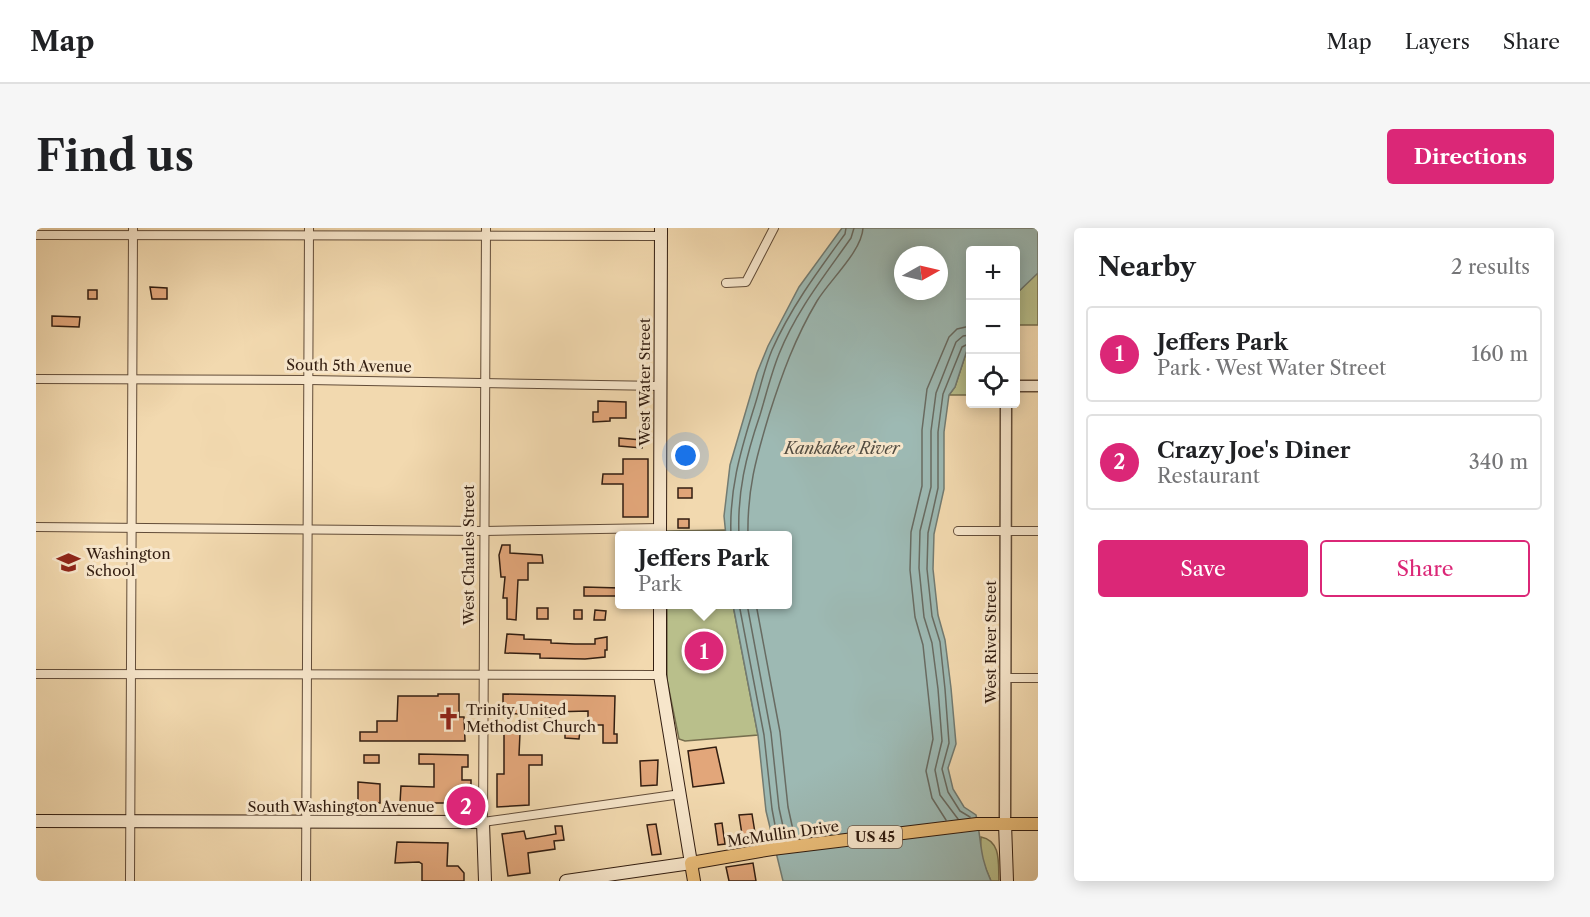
<!DOCTYPE html>
<meta charset="utf-8">
<style>
body{margin:0;font-family:"Libre Caslon Text",serif;background:#f6f6f6;color:#202124}
.controls{position:absolute;right:18px;top:18px;display:grid;overflow:hidden;border-radius:6px;box-shadow:0 3px 15px #0003}
.controls button{width:54px;height:54px;display:grid;place-items:center;padding:0;border:0;border-bottom:2px solid #e0e0e0;background:#fff;color:#202124;font:30px sans-serif}
.compass{position:absolute;left:858px;top:18px;width:54px;height:54px;border-radius:50%;background:#fff;box-shadow:0 3px 15px #0003;rotate:82deg}
.you{position:absolute;left:650px;top:228px;width:21px;height:21px;margin:-15px;border:4px solid #fff;border-radius:50%;background:#1a73e8;box-shadow:0 0 0 9px #1a73e833}
.badge{display:grid;place-items:center;width:39px;height:39px;border-radius:50%;background:#db2777;color:#fff;font-size:20px;font-weight:700}
.pin{position:absolute;translate:-50% -50%;border:3px solid #fff;box-shadow:0 2px 6px #0006}
.popup{position:absolute;left:579px;top:303px;width:177px;height:78px;box-sizing:border-box;display:grid;place-content:center;border-radius:6px;background:#fff;filter:drop-shadow(0 2px 4px #0005);font-size:20px;white-space:nowrap;color:#757577}
.popup b{font-size:22px;color:#202124}
.popup::after{content:'';position:absolute;left:50%;top:100%;margin-left:-12px;border:12px solid transparent;border-top-color:#fff}
.list{margin:0;padding:0;list-style:none}
h2{display:flex;justify-content:space-between;align-items:center;height:78px;margin:0;padding:0 24px;font-size:26px}
h2 small{font-size:20px;font-weight:400;color:#757577}
.list li{display:grid;grid-template-columns:39px 1fr auto;gap:18px;align-items:center;box-sizing:border-box;height:96px;margin:0 12px 12px;padding:0 12px;border:2px solid #e0e0e0;border-radius:6px}
.list b{display:block;font-size:22px;white-space:nowrap}
.list p{margin:0;font-size:20px;white-space:nowrap;color:#757577}
.list em{font-size:20px;font-style:normal;color:#757577}
.actions{display:flex;gap:12px;padding:18px 24px}
.actions a{flex:1;padding:14px 0;border:2px solid #db2777;border-radius:6px;text-align:center;font-size:21px;color:#db2777}
.actions .main{background:#db2777;color:#fff}
.icon{flex:none;width:33px;height:33px;fill:none;stroke:currentColor;stroke-width:2;stroke-linecap:round;stroke-linejoin:round}
.map{position:relative;flex:none;width:1002px;height:653px;overflow:hidden;border-radius:6px}
header{display:flex;align-items:center;gap:36px;box-sizing:border-box;height:84px;padding:0 30px;background:#fff;border-bottom:2px solid #e0e0e0}
header strong{font-size:28px}
nav{display:flex;gap:33px;margin-inline-start:auto;font-size:21px}
.intro{display:flex;align-items:center;justify-content:space-between;box-sizing:border-box;height:144px;padding:0 36px}
h1{margin:0;font-size:42px}
.button{padding:15px 27px;border-radius:6px;background:#db2777;color:#fff;font-size:21px;font-weight:700}
main{display:flex;gap:36px;padding:0 36px}
aside{flex:1;background:#fff;border-radius:6px;box-shadow:0 3px 15px #0003}
.map>svg:first-child{display:block}
.green{fill:#b9bf8b;stroke:#766e4e;stroke-width:1.5}
.water{fill:#9db9b3;stroke:#727b72;stroke-width:1.5;fill-rule:evenodd}
.lines{fill:none;stroke-linecap:round;stroke-linejoin:round}
.shore{stroke:#686b62;stroke-width:1.5}
.building{fill:#e2a67a;stroke:#321d10;stroke-width:1.5}
.minor-casing{stroke:#624c38;stroke-width:10}
.tertiary-casing{stroke:#624c38;stroke-width:13}
.secondary-casing{stroke:#321d10;stroke-width:14}
.primary-casing{stroke:#321d10;stroke-width:14}
.minor{stroke:#f7e6cb;stroke-width:8}
.tertiary{stroke:#f7e6cb;stroke-width:10}
.secondary{stroke:#f7e6cb;stroke-width:12}
.primary{stroke:#e9bc78;stroke-width:12}
.labels{text-anchor:middle;stroke-width:6;stroke-linejoin:round;paint-order:stroke}
.shield{fill:#f7e6cb;stroke:#6d5948;stroke-width:1.5}
.shield-label{font-size:14px;font-weight:bold;fill:#321d10}
.street-label{font-size:15px;fill:#321d10;stroke:#f7e6cb}
.poi-label{font-size:15px;fill:#321d10;stroke:#f7e6cb;text-anchor:start}
.water-label{font-size:16px;font-style:italic;fill:#524c41;stroke:#f7e6cb}
</style>
<header>
<strong>Map</strong>
<nav><a>Map</a><a>Layers</a><a>Share</a></nav>
</header>
<div class="intro"><h1>Find us</h1><a class="button">Directions</a></div>
<main>
<div class="map">
<svg width="1002" height="653" viewBox="0 0 1002 653">
<rect width="100%" height="100%" fill="#f2d9af"/>
<filter id="stains"><feTurbulence type="fractalNoise" baseFrequency=".00333" numOctaves="4"/><feColorMatrix values="0 0 0 0 .2 0 0 0 0 .09 0 0 0 0 .02 0 0 0 .5 -.17"/></filter>
<radialGradient id="worn" r=".72"><stop offset=".6" stop-color="#630" stop-opacity="0"/><stop offset="1" stop-color="#630" stop-opacity=".3"/></radialGradient>
<g class="green">
<polygon points="1002,44 1002,97 980,97 980,66"/>
<polygon points="934,113 934,167 913,167 919,159"/>
<polygon points="689,302 690,307 631,308 631,303"/>
<polygon points="631,377 697,377 722,507 649,513 643,511 631,452"/>
<path d="M945,609C966,613 962,637 963,653H955L944,627Z"/>
</g>
<path class="water" d="M806,0H1002V45L980,66V22H934V113L919,159L913,167L908,204V261L898,306L897,341L902,387L909,412L915,460L920,516L912,540L917,561L928,579L940,587C946,614 943,627 955,653H747L730,583L722,507L697,377L752,376V308H690L688,288L694,237L721,145L732,118L763,59ZM867,27H903V63H867Z"/>
<g class="lines">
<g class="shore">
<path d="M695,308C693,263 704,225 717,183C724,162 728,141 736,122C755,79 782,43 809,6L810,0"/>
<path d="M703,308C701,264 710,228 724,187C730,167 735,146 743,126C760,83 789,47 815,10L818,0"/>
<path d="M712,308C711,262 720,230 733,187C746,146 759,110 781,73C793,53 826,23 827,0"/>
<polyline points="703,376 728,507 736,581 742,613"/>
<polyline points="711,376 735,505 743,580 750,612"/>
<polyline points="720,376 744,504 752,579 759,611"/>
<polyline points="934,589 924,583 912,564 906,541 913,515 909,461 904,414 896,388 891,341 892,305 902,260 902,204 907,166 926,119 934,115"/>
<polyline points="922,591 904,567 899,542 906,513 902,461 896,415 888,389 883,340 884,303 895,259 895,203 900,165 920,114 927,108 934,107"/>
<polyline points="910,592 896,570 890,543 897,511 887,417 879,389 874,342 875,304 886,258 886,202 891,161 913,109 921,101 934,98"/>
</g>
</g>
<g class="building">
<polygon points="114,59 131,60 131,71 116,71"/>
<rect x="52" y="62" width="9" height="9"/>
<polygon points="16,88 44,89 43,99 16,98"/>
<polygon points="562,173 590,174 590,190 574,190 574,193 557,194 557,184 562,184"/>
<polygon points="583,210 606,212 606,220 583,218"/>
<polygon points="587,231 612,231 612,289 587,289 587,256 566,256 567,246 587,246"/>
<rect x="642" y="260" width="14" height="10"/>
<rect x="642" y="291" width="11" height="9"/>
<polygon points="466,317 474,317 474,325 506,327 507,335 492,335 492,352 482,352 480,392 471,391 471,370 467,370 469,349 465,349 463,327"/>
<polygon points="548,359 584,360 584,368 548,368"/>
<rect x="501" y="380" width="11" height="11"/>
<rect x="538" y="382" width="8" height="9"/>
<polygon points="559,382 570,383 569,392 558,392"/>
<polygon points="471,406 488,407 488,411 515,412 515,415 539,416 559,416 559,411 571,409 571,422 569,422 569,429 549,431 504,430 504,426 469,425"/>
<polygon points="402,466 423,466 423,489 428,489 429,513 324,513 324,504 341,504 341,493 361,493 362,468 402,468"/>
<polygon points="467,466 579,468 578,506 581,506 581,515 567,515 567,497 552,497 552,483 516,484 516,490 508,489 508,484 502,484 503,480 483,479 482,486 467,485"/>
<polygon points="468,500 481,500 481,504 484,505 483,527 506,527 506,537 493,537 493,577 461,579 461,546 468,546"/>
<polygon points="529,502 544,502 543,511 529,510"/>
<polygon points="680,519 688,555 657,559 652,523"/>
<polygon points="383,526 432,527 432,539 426,539 426,552 435,552 435,575 364,575 365,558 398,559 398,536 383,536"/>
<rect x="328" y="527" width="15" height="8"/>
<polygon points="622,532 621,557 605,558 604,533"/>
<polygon points="322,554 344,556 344,575 322,575"/>
<polygon points="716,586 720,611 707,613 703,587"/>
<polygon points="686,595 689,616 682,617 679,596"/>
<polygon points="620,596 625,626 616,627 611,597"/>
<polygon points="519,598 526,598 528,612 518,613 519,621 492,625 494,645 472,648 466,606 488,603 490,611 520,606"/>
<polygon points="361,614 412,615 411,638 422,638 428,645 428,653 386,653 386,636 383,634 359,635"/>
<polygon points="717,635 720,653 693,653 690,639"/>
</g>
<g class="lines">
<defs>
<g id="minor">
<polyline points="450,0 447,594 645,566"/>
<polyline points="0,7 625,8"/>
<polyline points="690,55 710,54 738,0"/>
<polyline points="0,151 273,152 625,158"/>
<polyline points="0,299 448,303 624,300"/>
<polyline points="922,303 1002,303"/>
<polyline points="0,446 624,447"/>
<polyline points="970,450 1002,450"/>
<polyline points="94,653 97,0"/>
<polyline points="270,653 273,0"/>
</g>
<g id="tertiary">
<polyline points="980,158 1002,158"/>
<polyline points="969,595 970,176"/>
</g>
<g id="secondary">
<polyline points="624,308 625,0"/>
<polyline points="0,593 447,594 449,653"/>
<polyline points="969,595 971,653"/>
<polyline points="530,653 655,635 624,447 624,376"/>
</g>
<polyline id="primary" points="658,653 655,635 736,621 941,596 1002,596"/>
</defs>
<use href="#minor" class="minor-casing"/>
<use href="#tertiary" class="tertiary-casing"/>
<use href="#secondary" class="secondary-casing"/>
<use href="#primary" class="primary-casing"/>
<use href="#minor" class="minor"/>
<use href="#tertiary" class="tertiary"/>
<use href="#secondary" class="secondary"/>
<use href="#primary" class="primary"/>
</g>
<defs>
<symbol id="school-bare" viewBox="-9 -9 18 18"><path d="M0-5L7-2L0 1L-7-2ZM-4 1L0 2.5L4 1V4Q0 6-4 4Z" fill="#8f2418" stroke="#f7e6cb" stroke-width="2.5" paint-order="stroke"/></symbol>
<symbol id="church-bare" viewBox="-9 -9 18 18"><path d="M-1.2-6h2.4v3.5h3.3v2.4h-3.3V6h-2.4V-.1h-3.3v-2.4h3.3Z" fill="#8f2418" stroke="#f7e6cb" stroke-width="2.5" paint-order="stroke"/></symbol>
</defs>
<g fill-rule="evenodd">
<use href="#school-bare" x="16" y="318" width="33" height="33"/>
<use href="#church-bare" x="396" y="474" width="33" height="33"/>
</g>
<g class="labels">
<rect class="shield" x="812" y="598" width="54" height="22" rx="4.5"/>
<g class="shield-label">
<text x="839" y="614">US 45</text>
</g>
<g class="street-label">
<text transform="translate(313 138) rotate(1)" y="5">South 5th Avenue</text>
<text transform="translate(609 154) rotate(-90)" y="5">West Water Street</text>
<text transform="translate(433 327) rotate(-90)" y="5">West Charles Street</text>
<text transform="translate(955 414) rotate(-90)" y="5">West River Street</text>
<text x="305" y="584">South Washington Avenue</text>
<text transform="translate(747 606) rotate(-8)" y="5">McMullin Drive</text>
</g>
<g class="poi-label">
<text x="50" y="331">Washington<tspan x="50" dy="17">School</tspan></text>
<text x="430" y="487">Trinity United<tspan x="430" dy="17">Methodist Church</tspan></text>
</g>
<g class="water-label">
<text x="806" y="226">Kankakee River</text>
</g>
</g>
<rect width="100%" height="100%" filter="url(#stains)"/>
<rect width="100%" height="100%" fill="url(#worn)"/>
</svg>
<div class="controls">
<button>+</button>
<button>−</button>
<button><svg class="icon" aria-label="locate" viewBox="0 0 24 24"><circle cx="12" cy="12" r="6"/><path d="M12 2v4M12 18v4M2 12h4M18 12h4"/></svg></button>
</div>
<svg class="compass" viewBox="-18 -18 36 36"><path d="M0-13l5 13h-10z" fill="#e53935"/><path d="M0 13l5-13h-10z" fill="#757577"/></svg>
<div class="you"></div>
<div class="pin badge" style="left:668px;top:423px">1</div>
<div class="popup"><b>Jeffers Park</b>Park</div>
<div class="pin badge" style="left:430px;top:578px">2</div>
</div>
<aside>
<h2>Nearby<small>2 results</small></h2>
<ul class="list">
<li><span class="badge">1</span><div><b>Jeffers Park</b><p>Park · West Water Street</p></div><em>160 m</em></li>
<li><span class="badge">2</span><div><b>Crazy Joe's Diner</b><p>Restaurant</p></div><em>340 m</em></li>
</ul>
<div class="actions"><a class="main">Save</a><a>Share</a></div>
</aside>
</main>
